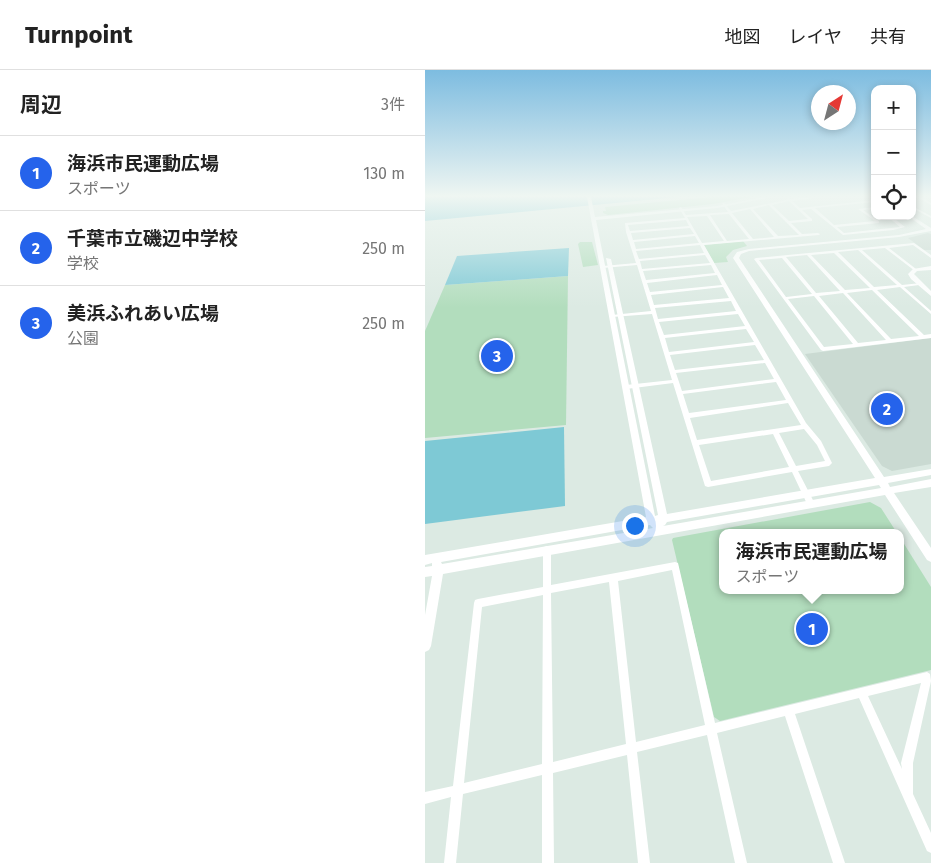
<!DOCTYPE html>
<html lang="ja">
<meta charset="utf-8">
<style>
body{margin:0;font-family:"Fira Sans","Noto Sans JP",sans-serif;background:#f6f6f6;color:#222}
.controls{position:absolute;right:15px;top:15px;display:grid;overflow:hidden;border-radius:10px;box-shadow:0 2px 8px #0003}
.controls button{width:45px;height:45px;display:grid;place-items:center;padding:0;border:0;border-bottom:1px solid #e0e0e0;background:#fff;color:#222;font:25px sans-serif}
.compass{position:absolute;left:386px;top:15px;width:45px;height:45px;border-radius:50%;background:#fff;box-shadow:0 2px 8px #0003;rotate:36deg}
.you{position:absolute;left:209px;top:455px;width:18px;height:18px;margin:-12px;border:4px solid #fff;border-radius:50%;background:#1a73e8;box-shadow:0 0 0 8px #1a73e833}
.badge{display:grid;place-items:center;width:32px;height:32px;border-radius:50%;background:#2563eb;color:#fff;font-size:16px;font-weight:700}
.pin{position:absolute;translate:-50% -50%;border:2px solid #fff;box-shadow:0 1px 5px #0006}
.popup{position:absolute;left:294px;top:459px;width:185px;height:65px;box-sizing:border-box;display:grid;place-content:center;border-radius:10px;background:#fff;filter:drop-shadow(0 1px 4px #0005);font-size:16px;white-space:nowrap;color:#767676}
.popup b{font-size:19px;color:#222}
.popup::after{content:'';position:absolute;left:50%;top:100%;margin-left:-10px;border:10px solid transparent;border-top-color:#fff}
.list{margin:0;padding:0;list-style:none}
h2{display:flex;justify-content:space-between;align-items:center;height:65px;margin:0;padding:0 20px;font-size:21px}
h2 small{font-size:16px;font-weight:400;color:#767676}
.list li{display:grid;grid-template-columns:32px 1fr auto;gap:15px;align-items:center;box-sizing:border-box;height:75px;padding:0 20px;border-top:1px solid #e0e0e0}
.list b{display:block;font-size:19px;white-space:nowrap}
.list p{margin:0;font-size:16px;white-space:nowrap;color:#767676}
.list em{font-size:16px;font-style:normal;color:#767676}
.icon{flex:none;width:28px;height:28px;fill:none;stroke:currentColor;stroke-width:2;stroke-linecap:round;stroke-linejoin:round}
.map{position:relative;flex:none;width:506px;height:793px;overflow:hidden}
header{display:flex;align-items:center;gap:30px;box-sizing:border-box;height:70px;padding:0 25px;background:#fff;border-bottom:1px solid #e0e0e0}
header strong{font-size:24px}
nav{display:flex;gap:28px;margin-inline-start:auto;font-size:18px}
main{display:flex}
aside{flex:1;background:#fff}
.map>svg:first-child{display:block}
.built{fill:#cadad2}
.green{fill:#b2ddbd}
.water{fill:#7ec9d5}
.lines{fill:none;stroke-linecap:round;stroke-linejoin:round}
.minor{fill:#fff;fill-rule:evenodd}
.tertiary{fill:#fff;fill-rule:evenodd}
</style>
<header>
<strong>Turnpoint</strong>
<nav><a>地図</a><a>レイヤ</a><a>共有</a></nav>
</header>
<main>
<aside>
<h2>周辺<small>3件</small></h2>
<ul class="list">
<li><span class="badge">1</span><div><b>海浜市民運動広場</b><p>スポーツ</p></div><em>130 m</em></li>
<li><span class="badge">2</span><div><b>千葉市立磯辺中学校</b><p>学校</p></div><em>250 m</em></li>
<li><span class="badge">3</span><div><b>美浜ふれあい広場</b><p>公園</p></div><em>250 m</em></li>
</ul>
</aside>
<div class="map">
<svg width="506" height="793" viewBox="0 0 506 793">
<rect width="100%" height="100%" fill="#dceae3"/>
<g class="built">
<polygon points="503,163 506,164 506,180 499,180 483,168"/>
<polygon points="506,268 506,394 467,401 457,396 380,284"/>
</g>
<g class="green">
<polygon points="286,127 327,127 288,134 183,145 178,143 178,141 181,141 180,137"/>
<polygon points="318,171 322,176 308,180 301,187 303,192 289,193 279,175"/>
<polygon points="155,172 167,172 173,195 158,197 153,174"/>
<polygon points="143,206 141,355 0,368 0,261 20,215"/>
<polygon points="445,432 456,438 472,463 298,463 298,520 476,520 476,469 506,517 506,600 295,651 289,647 247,470 248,468"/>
</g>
<g class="water">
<polygon points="0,127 253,127 0,151"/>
<polygon points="144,178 143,206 20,215 32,186"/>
<polygon points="139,357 140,436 0,454 0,371"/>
</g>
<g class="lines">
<g class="minor">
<path d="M388,127H398L367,131L375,138L450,130V132L390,138L409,155L450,151L433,139L450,137V139L438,140L454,151V153L412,157L419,163L475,157L462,146H466L480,157L468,160L418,165L386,139L377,140L387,149V151L366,153L377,164L393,163L395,164L394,165L279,175L381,353L396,371L407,393L404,396L373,401L390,434L389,436L386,437L383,436L367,402L283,417L280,416L248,313L201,319L198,317L201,315L247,310L227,244L187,247L185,246L187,245L226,241L212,195L178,198L176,197L178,196L211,193L201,162L200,153L260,148L254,138L256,137L261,145L303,142L297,133H299L306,141L362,130L363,128L365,129ZM364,131L383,149L364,151L347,135ZM344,135L374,165L353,166L328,139ZM325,139L349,167L328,169L307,143ZM304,144L324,169L302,171L285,145ZM282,146L299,171L277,173L262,147ZM261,150L264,156L205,161L203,155ZM265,158L269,164L208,170L206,163ZM270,166L274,173L211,179L209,172ZM275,175L279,183L214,189L211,181ZM280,185L285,193L217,199L215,191ZM286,195L290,203L221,210L218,201ZM292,205L297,215L225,222L222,213ZM298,217L304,228L229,235L226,225ZM306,231L311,241L233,249L230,238ZM313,244L320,256L239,265L234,252ZM321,259L329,272L244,282L240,268ZM330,275L339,290L250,300L245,285ZM340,293L349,309L257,321L251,303ZM351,312L361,330L264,343L258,324ZM363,333L376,355L272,370L265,348ZM379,359L392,375L400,391L371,396L354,363ZM348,364L364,397L286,411L274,375Z"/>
<polygon points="492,127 496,127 506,133 506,135"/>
<polygon points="487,136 506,146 506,148 487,138"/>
<path d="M489,173L506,185V188L488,175L464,178L491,199L492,200L490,201L460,178L437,180L477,215L496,213V214L494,215L479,217L506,241V244L475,217L452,220L499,265L506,264V268L398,281L396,280L329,189L331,188ZM433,180L472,215L449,217L413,182ZM409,183L445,218L420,220L386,185ZM382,185L415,221L391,223L361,187ZM357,188L387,224L361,227L334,190ZM447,220L494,266L466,269L422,223ZM418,223L461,270L433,273L394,226ZM389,226L428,274L399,277L363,229Z"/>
<path d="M122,476L125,477L126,480V515L250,492L253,493L290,653L502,602L505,604L506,611L488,693V724L506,763V783L502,781L434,628L370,644L420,793H408L360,646L292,663L322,793H310L282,665L212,682L225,793H213L202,685L128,703L129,793H117V705L38,724L31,793H19L26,727L0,734V722L28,716L49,533L50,530L53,529L118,517V480L119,477ZM247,500L280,655L211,672L193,511ZM184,512L201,674L128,692L126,523ZM118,525L117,694L39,713L57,537ZM496,613L476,693L477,699L443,626Z"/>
</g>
<g class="tertiary">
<path d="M162,127H166L170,147L292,136L339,127H347L292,138L171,150L230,446L233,445L181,188L186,189L242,444L450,408L308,188L312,182L324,179L474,165L501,159L483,146H487L506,158V161L474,167L324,181L316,184L314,188L459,407L506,399V405L463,413L465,417L506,409V417L469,423L506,478V492L502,490L460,425L18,504L6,576L4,580L0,582V545L7,506L0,507V497L7,496V493L0,495V485L221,447ZM454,415L456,418L238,456L240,455L242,452ZM225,455L228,458L17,494L16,492Z"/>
<polygon points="506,196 506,200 492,201 489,204 506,221 506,226 486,209 483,204 488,199"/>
</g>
</g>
<linearGradient id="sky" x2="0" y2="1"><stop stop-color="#7dbce0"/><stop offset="0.53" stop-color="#eff6f2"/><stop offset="1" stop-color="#eff6f2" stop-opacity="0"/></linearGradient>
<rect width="506" height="238" fill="url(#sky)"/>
</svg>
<div class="controls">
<button>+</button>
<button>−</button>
<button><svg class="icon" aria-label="locate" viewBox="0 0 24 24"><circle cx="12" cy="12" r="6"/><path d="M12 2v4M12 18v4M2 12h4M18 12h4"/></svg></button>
</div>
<svg class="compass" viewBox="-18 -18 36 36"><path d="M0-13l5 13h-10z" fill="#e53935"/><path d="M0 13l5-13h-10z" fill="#767676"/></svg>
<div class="you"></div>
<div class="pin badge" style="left:387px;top:559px">1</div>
<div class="popup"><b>海浜市民運動広場</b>スポーツ</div>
<div class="pin badge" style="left:462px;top:339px">2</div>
<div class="pin badge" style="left:72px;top:286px">3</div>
</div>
</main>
